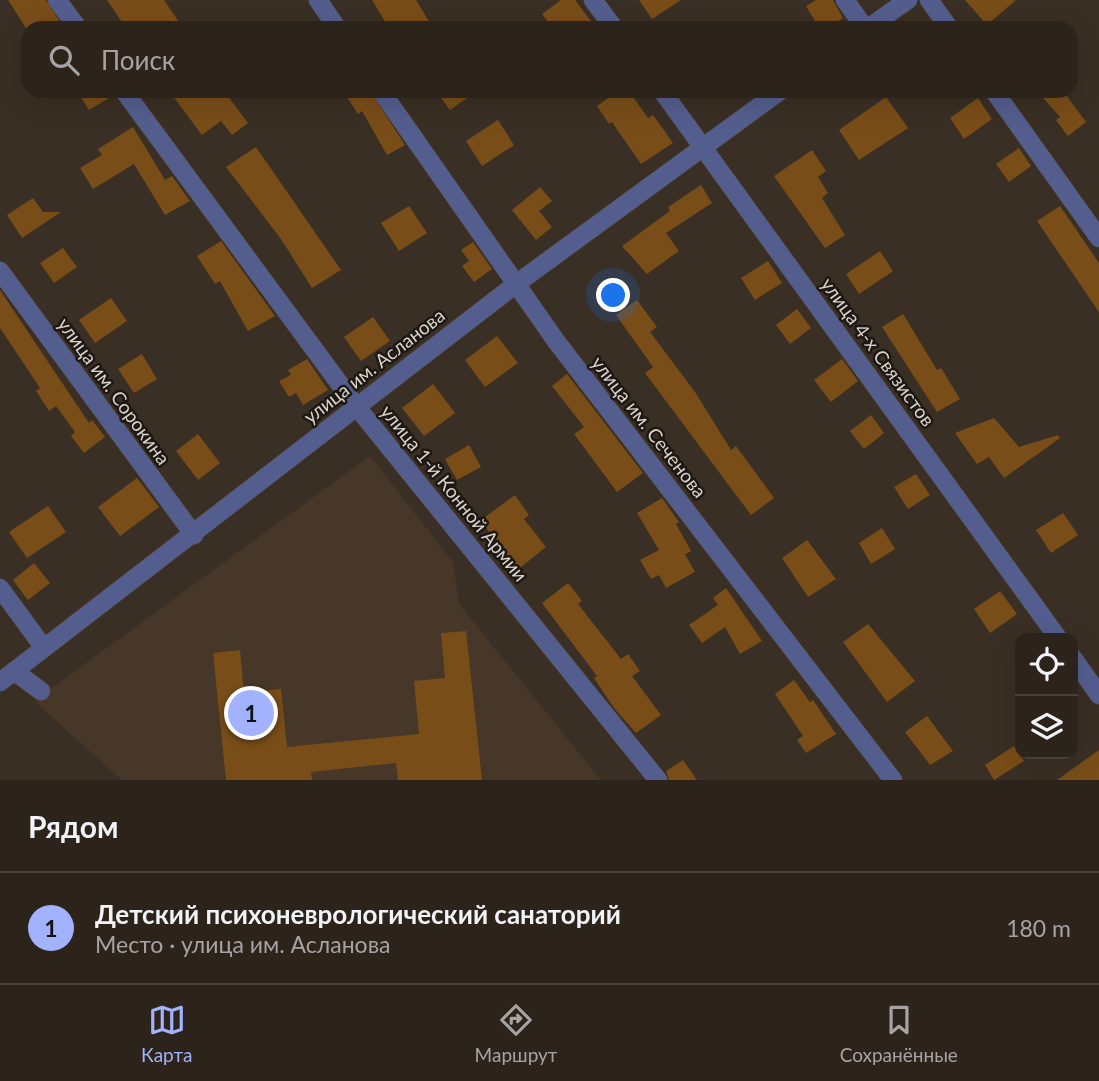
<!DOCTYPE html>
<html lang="ru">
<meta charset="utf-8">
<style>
body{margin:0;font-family:Lato,sans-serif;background:#342b24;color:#f1f3f6}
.controls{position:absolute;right:21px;bottom:21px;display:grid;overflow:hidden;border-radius:14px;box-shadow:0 7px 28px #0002}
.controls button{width:63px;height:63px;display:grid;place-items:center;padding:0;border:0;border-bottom:2px solid #48403a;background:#2c231b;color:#f1f3f6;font:35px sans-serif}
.you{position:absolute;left:614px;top:296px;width:24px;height:24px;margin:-18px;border:5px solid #fff;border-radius:50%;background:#1a73e8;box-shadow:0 0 0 10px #1a73e833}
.badge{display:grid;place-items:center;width:46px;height:46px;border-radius:50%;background:#a2b2fd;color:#111;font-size:23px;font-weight:700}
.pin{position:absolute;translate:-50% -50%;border:4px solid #fff;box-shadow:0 2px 7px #0006}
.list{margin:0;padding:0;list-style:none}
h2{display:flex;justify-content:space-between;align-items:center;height:91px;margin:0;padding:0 28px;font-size:30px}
h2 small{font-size:23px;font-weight:400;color:#a6a4a3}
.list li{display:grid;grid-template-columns:46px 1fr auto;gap:21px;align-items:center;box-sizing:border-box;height:112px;padding:0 28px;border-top:2px solid #48403a}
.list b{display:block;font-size:26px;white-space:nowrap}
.list p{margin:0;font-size:23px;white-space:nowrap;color:#a6a4a3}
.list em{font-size:23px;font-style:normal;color:#a6a4a3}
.icon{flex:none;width:38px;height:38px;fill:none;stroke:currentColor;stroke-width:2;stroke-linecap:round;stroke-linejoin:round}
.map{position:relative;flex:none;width:1099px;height:780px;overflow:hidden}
.search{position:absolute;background:#2c231b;box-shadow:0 7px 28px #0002;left:21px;right:21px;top:21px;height:77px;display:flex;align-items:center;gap:18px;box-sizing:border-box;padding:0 24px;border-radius:21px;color:#a6a4a3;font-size:26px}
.sheet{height:203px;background:#2c231b}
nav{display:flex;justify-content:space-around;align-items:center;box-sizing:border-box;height:98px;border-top:2px solid #48403a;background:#2c231b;font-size:19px;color:#a6a4a3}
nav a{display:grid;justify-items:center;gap:4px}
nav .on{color:#a2b2fd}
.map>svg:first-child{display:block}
.built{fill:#473728}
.building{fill:#794d18}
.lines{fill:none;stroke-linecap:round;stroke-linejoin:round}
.minor-casing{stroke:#574d42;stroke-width:19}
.minor{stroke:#545e8e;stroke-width:18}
.labels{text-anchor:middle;stroke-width:5;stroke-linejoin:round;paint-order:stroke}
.street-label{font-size:19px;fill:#dad3cc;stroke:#1d1813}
</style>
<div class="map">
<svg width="1099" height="780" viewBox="0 0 1099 780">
<rect width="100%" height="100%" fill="#3a2f24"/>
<polygon class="built" points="370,456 453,562 459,604 601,780 122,780 34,701"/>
<g class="building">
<polygon points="8,0 46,0 64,28 26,28"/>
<polygon points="107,0 164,0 183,28 126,28"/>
<polygon points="372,0 416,0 433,28 389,28"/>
<polygon points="561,0 575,0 596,28 553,28 542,14"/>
<polygon points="639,0 681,0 652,19"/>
<polygon points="816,0 833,0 843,18 827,28 819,28 806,6"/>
<polygon points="965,0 1016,0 987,25"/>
<polygon points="77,91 113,91 114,95 89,110"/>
<polygon points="169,91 224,91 248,123 232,135 221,121 202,135"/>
<polygon points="343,91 370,91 405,145 387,155 362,111 358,114"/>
<polygon points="436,91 477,91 450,110"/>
<polygon points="618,91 629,91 648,118 653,115 673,143 641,164 612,122 609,124 597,106"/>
<polygon points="1037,91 1063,91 1086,122 1068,136 1056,120 1060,117"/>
<polygon points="886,97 908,128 859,160 839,130"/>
<polygon points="978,98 992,119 964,139 950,118"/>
<polygon points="498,120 514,145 482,166 466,141"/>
<polygon points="133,127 165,180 172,176 190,201 165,215 134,164 93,189 80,168 102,155 98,149"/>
<polygon points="256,147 341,270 312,288 281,239 226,167"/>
<polygon points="1019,148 1031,166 1009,182 996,164"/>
<polygon points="812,150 826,171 818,177 828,193 822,198 845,235 825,248 774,176"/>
<polygon points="701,185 712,203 666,233 679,251 647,274 622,246 670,211 668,207"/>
<polygon points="540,187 552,201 539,211 552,227 536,240 512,210"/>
<polygon points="33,198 43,212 61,212 22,238 7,215"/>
<polygon points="409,206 427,233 399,251 381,223"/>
<polygon points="1060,206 1099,263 1099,312 1037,221"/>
<polygon points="221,241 275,316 248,331 220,281 215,284 197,256"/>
<polygon points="473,242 492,269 474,282 462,266 469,261 461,250"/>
<polygon points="63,248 77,267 54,283 40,263"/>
<polygon points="880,251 893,271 859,294 846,274"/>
<polygon points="768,261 782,283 755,300 741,278"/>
<polygon points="0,290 89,423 92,420 105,437 84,453 71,436 75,432 56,406 49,411 36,391 40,388 0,328"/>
<polygon points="111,298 127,321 95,343 79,320"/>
<polygon points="637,300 657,327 650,332 695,392 731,450 736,446 774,498 751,515 645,373 653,367 616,315"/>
<polygon points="797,309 811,328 790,344 776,325"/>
<polygon points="903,314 937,370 941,368 960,399 937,412 882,327"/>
<polygon points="373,317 390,341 361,361 344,337"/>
<polygon points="497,336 518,363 485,387 465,360"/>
<polygon points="142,354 157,379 134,393 118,369"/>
<polygon points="307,359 328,390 303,405 296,393 289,397 279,381 291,375 288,370"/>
<polygon points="842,359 858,381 831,402 814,380"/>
<polygon points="567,374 643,473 617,492 574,434 584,427 552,386"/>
<polygon points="433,384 455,413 424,436 402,408"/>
<polygon points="871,415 884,433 864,449 850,431"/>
<polygon points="994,418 1019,447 1058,435 1060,438 1004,478 989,457 977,464 955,433"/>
<polygon points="198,434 220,463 198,480 176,451"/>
<polygon points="469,445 481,467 457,480 445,459"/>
<polygon points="916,474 930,495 908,509 894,487"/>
<polygon points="137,478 159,507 120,536 98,507"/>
<polygon points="515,495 529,515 524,519 546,547 516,571 481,520"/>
<polygon points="662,498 679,522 676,524 691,551 685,554 695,572 666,588 659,575 651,579 640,560 659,550 637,513"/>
<polygon points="48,506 66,532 27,558 9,532"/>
<polygon points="1063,513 1078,535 1051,553 1036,530"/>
<polygon points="882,528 895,549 871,564 859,543"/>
<polygon points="807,540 836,579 808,597 782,558"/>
<polygon points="34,563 50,583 28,600 13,580"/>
<polygon points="568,583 582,601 578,604 621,659 628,654 640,671 632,676 661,715 636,733 614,708 594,678 597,676 542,603"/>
<polygon points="726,588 762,641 740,654 725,627 702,643 689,625 718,605 713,598"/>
<polygon points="1000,591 1017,614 990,633 974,609"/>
<polygon points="868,624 915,681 887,702 843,642"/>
<polygon points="466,631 482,780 398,780 396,763 311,772 312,780 226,780 213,653 240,650 244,693 281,689 287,747 419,734 414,681 445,678 441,633"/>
<polygon points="794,680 810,702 813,700 836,734 806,753 797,740 803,736 775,694"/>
<polygon points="927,716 953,751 930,765 905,732"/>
<polygon points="1014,746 1024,761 994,780 985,765"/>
<polygon points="1099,750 1099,780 1057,780"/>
<polygon points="683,760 697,780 669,780 666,771"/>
</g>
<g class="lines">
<defs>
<g id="minor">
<polyline points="57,0 78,28"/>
<polyline points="318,0 337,28"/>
<polyline points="593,0 614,28"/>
<polyline points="845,0 865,28"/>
<polyline points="929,0 949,28"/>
<polyline points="868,28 908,0"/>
<polyline points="124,91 356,406 658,780"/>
<polyline points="381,91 556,341 893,780"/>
<polyline points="662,91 1058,638"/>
<polyline points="994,91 1099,238"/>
<polyline points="0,271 194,535"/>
<polyline points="0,588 44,648"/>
<polyline points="1073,658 1099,695"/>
<polyline points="14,671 41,691"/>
<polyline points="0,682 516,284 780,91"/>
</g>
</defs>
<use href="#minor" class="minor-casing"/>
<use href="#minor" class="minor"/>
</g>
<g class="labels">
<g class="street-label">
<text transform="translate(878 352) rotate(54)" y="7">улица 4-х Связистов</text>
<text transform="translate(374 366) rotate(-38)" y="7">улица им. Асланова</text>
<text transform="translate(114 391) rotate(54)" y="7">улица им. Сорокина</text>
<text transform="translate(649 427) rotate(52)" y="7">улица им. Сеченова</text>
<text transform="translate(454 493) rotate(51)" y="7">улица 1-й Конной Армии</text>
</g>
</g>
</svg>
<div class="controls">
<button><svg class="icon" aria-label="locate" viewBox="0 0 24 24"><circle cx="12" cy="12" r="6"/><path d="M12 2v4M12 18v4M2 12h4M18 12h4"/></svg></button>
<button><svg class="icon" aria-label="layers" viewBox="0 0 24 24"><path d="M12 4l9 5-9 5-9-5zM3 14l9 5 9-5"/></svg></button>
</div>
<div class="you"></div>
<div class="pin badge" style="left:251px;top:713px">1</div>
<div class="search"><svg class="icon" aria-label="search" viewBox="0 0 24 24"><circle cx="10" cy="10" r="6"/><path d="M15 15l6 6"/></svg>Поиск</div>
</div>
<section class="sheet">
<h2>Рядом<small></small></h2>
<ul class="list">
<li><span class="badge">1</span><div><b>Детский психоневрологический санаторий</b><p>Место · улица им. Асланова</p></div><em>180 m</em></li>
</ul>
</section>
<nav>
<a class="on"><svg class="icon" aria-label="map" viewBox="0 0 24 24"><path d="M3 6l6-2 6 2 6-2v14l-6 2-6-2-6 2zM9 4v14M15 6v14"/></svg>Карта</a>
<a><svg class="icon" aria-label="directions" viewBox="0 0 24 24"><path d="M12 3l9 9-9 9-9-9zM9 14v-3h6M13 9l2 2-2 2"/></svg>Маршрут</a>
<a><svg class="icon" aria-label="saved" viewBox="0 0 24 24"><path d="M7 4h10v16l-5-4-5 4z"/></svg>Сохранённые</a>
</nav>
